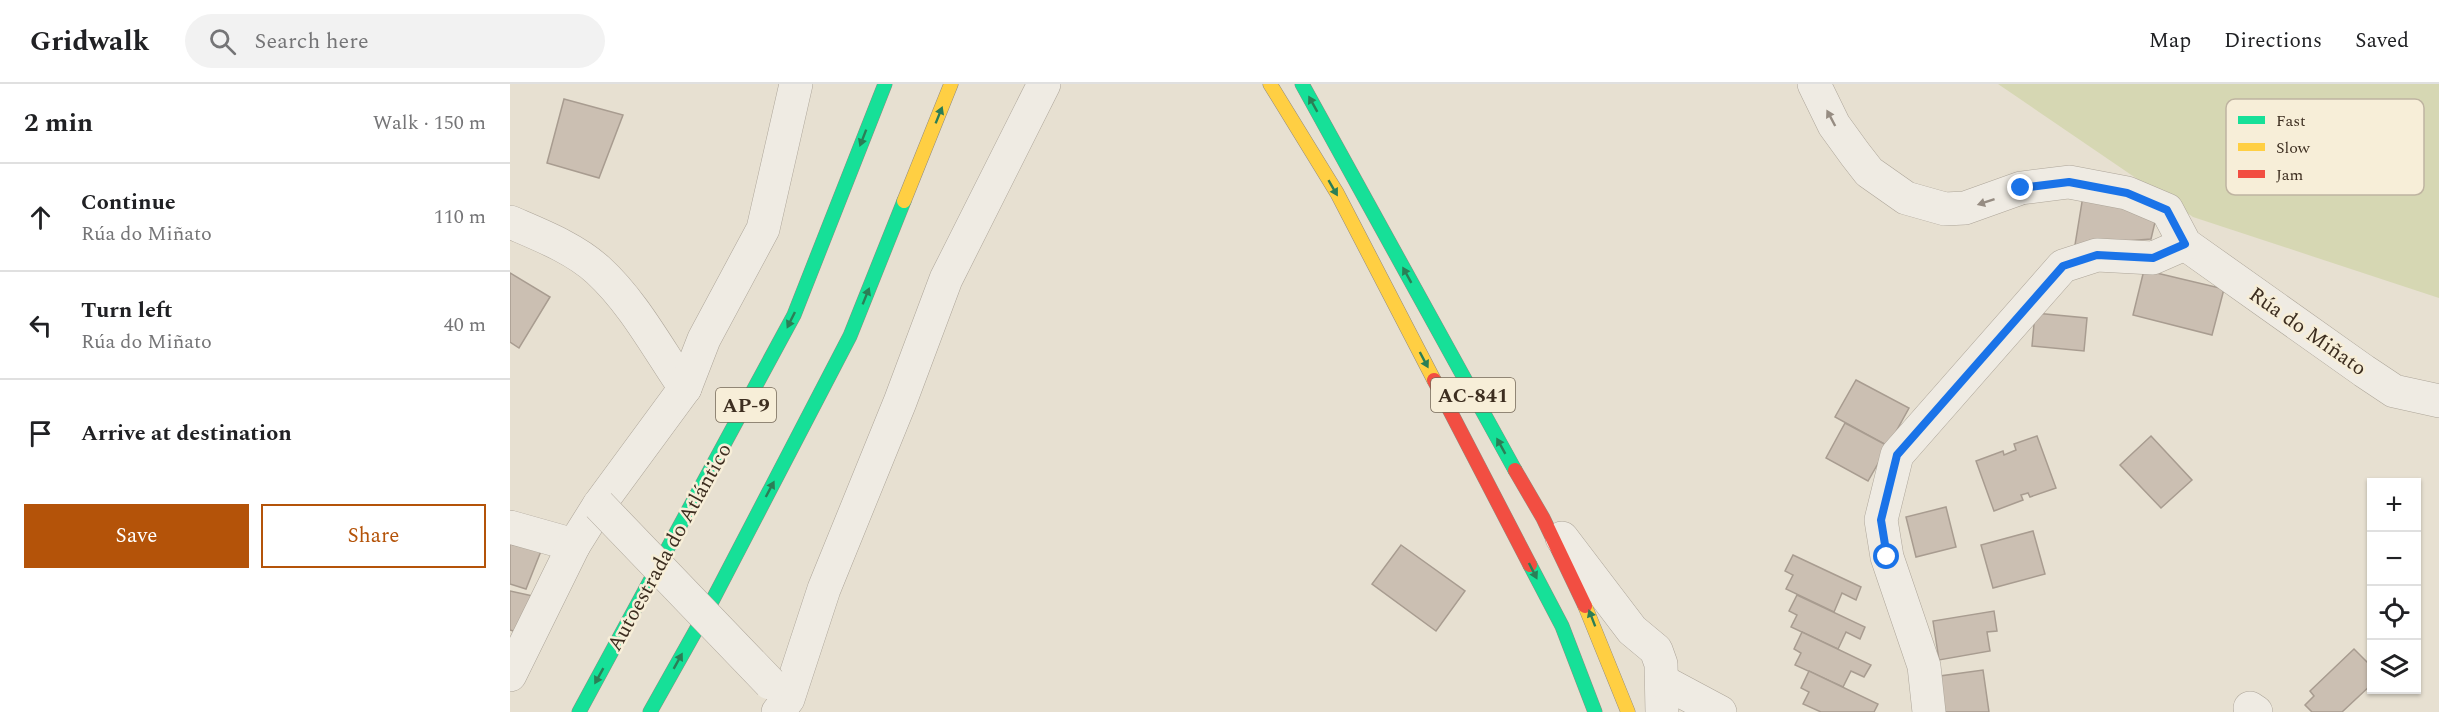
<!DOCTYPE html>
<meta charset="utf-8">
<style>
body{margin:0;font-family:Spectral,serif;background:#f2f2f2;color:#202124}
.controls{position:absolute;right:18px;bottom:18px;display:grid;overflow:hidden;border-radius:0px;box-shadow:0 2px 4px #0004}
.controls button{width:54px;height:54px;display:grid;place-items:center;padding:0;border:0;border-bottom:2px solid #e0e0e0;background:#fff;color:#202124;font:30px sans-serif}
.stop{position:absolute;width:18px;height:18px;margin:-14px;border:4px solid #1a73e8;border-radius:50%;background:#fff}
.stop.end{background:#1a73e8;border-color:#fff;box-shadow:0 2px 6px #0008}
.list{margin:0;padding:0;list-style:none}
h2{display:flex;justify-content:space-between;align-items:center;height:78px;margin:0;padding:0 24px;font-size:26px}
h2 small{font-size:20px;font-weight:400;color:#757577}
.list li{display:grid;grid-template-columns:39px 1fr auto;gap:18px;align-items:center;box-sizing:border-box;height:108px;padding:0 24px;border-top:2px solid #e0e0e0}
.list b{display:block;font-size:22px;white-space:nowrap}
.list p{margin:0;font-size:20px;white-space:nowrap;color:#757577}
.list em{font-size:20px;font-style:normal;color:#757577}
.actions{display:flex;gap:12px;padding:18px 24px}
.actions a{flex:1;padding:14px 0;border:2px solid #b45309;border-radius:0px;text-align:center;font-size:21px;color:#b45309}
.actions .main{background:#b45309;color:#fff}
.icon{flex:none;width:33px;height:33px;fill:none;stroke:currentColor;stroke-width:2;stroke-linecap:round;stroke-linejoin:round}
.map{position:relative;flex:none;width:1929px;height:628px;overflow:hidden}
header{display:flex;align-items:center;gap:36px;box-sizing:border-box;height:84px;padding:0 30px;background:#fff;border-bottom:2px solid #e0e0e0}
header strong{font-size:28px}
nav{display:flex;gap:33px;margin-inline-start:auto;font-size:21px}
.search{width:420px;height:54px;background:#f2f2f2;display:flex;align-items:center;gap:15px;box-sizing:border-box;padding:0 21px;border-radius:33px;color:#757577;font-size:22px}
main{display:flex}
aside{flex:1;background:#fff}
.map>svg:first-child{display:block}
.green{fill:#d6d7b3}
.building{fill:#cbbfb2;stroke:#a89c90;stroke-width:1.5}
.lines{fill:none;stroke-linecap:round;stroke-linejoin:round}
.street-casing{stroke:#ada599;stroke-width:34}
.fast-casing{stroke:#928b80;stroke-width:15}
.slow-casing{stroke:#928b80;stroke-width:15}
.jam-casing{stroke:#928b80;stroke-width:15}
.street{stroke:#efebe3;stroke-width:33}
.fast{stroke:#16e098;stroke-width:14}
.slow{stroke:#ffcf43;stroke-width:14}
.jam{stroke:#f24e42;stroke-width:14}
.street-bridge-casing{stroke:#ada599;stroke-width:34;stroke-linecap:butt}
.street-bridge{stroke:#efebe3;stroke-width:33}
.oneway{fill:#2b7e56}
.oneway2{fill:#968c82}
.route{stroke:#1a73e8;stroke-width:8}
.labels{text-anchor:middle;stroke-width:5;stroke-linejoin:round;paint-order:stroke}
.shield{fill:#f7eed8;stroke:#756857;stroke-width:1.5}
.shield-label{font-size:20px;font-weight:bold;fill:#3d2e20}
.street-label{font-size:21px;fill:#3d2e20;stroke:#f7eed8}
.key{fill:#f7eed8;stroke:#bfb4a1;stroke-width:1.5}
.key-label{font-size:16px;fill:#3d2e20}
</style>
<header>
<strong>Gridwalk</strong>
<div class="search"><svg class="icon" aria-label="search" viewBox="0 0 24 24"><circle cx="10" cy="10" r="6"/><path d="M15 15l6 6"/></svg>Search here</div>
<nav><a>Map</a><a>Directions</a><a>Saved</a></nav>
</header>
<main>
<aside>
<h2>2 min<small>Walk · 150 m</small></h2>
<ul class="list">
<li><svg class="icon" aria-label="ahead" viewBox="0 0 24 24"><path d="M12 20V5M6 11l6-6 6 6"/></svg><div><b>Continue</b><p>Rúa do Miñato</p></div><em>110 m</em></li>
<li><svg class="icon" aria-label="left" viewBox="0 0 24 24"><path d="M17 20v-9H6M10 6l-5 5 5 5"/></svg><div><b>Turn left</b><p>Rúa do Miñato</p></div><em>40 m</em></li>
<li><svg class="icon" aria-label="arrive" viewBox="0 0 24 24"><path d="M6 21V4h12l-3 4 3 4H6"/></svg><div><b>Arrive at destination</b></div></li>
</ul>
<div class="actions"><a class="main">Save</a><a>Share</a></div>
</aside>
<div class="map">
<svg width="1929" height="628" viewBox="0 0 1929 628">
<rect width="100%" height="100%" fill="#e7e0d1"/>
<polygon class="green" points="1488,0 1929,0 1929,214 1683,133"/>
<g class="building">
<polygon points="54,15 113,31 89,94 37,79"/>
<polygon points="1573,112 1646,134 1641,155 1565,161"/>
<polygon points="1634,186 1714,205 1702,251 1623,231"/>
<polygon points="0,189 40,213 9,264 0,258"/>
<polygon points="1525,229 1577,234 1574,267 1522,262"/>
<polygon points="1346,296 1399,324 1378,362 1325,333"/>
<polygon points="1335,339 1378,362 1358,397 1316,374"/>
<polygon points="1527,352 1546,404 1520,413 1518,409 1511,411 1513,416 1484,427 1466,377 1493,367 1494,371 1506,366 1504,360"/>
<polygon points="1641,352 1682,396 1651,424 1610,381"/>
<polygon points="1436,423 1446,463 1406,473 1396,433"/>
<polygon points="1523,447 1535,490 1483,504 1471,461"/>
<polygon points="0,460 31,467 16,505 0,500"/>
<polygon points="891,461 955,507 926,547 862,500"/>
<polygon points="1283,471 1351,503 1346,516 1332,509 1324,528 1276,505 1283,491 1275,487"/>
<polygon points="0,507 23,512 10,549 0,546"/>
<polygon points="1287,511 1355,543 1350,555 1336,548 1328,565 1281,543 1287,531 1279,527"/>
<polygon points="1484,527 1487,547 1477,548 1480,567 1429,576 1423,537"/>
<polygon points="1292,548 1361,581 1354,593 1341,587 1333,603 1285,581 1291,569 1284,565"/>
<polygon points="1844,565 1862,583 1862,600 1832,628 1802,628 1795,621 1804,612 1800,607"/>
<polygon points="1473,586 1479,628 1435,628 1430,592"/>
<polygon points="1299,587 1368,620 1364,628 1311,628 1293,620 1299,608 1291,604"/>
</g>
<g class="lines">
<defs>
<g id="street">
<polyline points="1304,0 1324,41 1345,70 1359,88 1396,114 1435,125 1455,124 1511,104 1559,98 1617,109 1657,126 1675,160 1854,287 1884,307 1929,317"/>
<path d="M0,138C30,151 64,164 88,186C124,219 148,265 175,304"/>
<polyline points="0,443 64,461 89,421 175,304 194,255 253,145 286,0"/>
<polyline points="1052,454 1122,546 1146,566 1151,580 1152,628"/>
<polyline points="0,591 64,461"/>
<polyline points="1152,597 1210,628"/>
<polyline points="1740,624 1746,628"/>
<polyline points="268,628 278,615 314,505 390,318 436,195 534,0"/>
<polyline points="1419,628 1414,582 1377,473 1371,436 1387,371 1553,182 1587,171 1643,174 1675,160"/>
</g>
<g id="fast">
<polyline points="792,0 1005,386"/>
<polyline points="1020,481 1052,542 1085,628"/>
<polyline points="69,628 284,231 375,0"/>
<polyline points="140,628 199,523 340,252 394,117"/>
</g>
<g id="slow">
<polyline points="760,0 827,109 924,296"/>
<polyline points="394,117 441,0"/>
<polyline points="1075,522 1118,628"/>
</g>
<g id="jam">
<polyline points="924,296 1020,481"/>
<polyline points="1005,386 1033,434 1075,522"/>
</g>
</defs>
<use href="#street" class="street-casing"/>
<use href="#fast" class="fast-casing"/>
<use href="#slow" class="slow-casing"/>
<use href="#jam" class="jam-casing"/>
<use href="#street" class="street"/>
<use href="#fast" class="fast"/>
<use href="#slow" class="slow"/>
<use href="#jam" class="jam"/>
<defs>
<polyline id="street-bridge" points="89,421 260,599"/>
</defs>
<use href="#street-bridge" class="street-bridge-casing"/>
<use href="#street-bridge" class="street-bridge"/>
</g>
<defs><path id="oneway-solid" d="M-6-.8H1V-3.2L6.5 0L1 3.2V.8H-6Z" transform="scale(1.5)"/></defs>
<g class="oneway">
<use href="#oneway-solid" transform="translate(803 20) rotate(-119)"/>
<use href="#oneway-solid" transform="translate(429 31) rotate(-68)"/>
<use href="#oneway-solid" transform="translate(353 54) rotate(111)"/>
<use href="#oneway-solid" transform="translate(823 104) rotate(60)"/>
<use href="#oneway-solid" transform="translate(897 191) rotate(-119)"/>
<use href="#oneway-solid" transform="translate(356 212) rotate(-68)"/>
<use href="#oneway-solid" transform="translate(281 236) rotate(116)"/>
<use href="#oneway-solid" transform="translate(914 276) rotate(62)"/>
<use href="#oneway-solid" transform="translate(991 362) rotate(-119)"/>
<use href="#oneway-solid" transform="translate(260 405) rotate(-62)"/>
<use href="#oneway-solid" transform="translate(1023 487) rotate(63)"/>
<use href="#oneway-solid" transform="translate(1082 534) rotate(-111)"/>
<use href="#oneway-solid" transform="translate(168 577) rotate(-61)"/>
<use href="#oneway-solid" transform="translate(89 592) rotate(119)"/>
</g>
<g class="oneway2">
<use href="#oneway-solid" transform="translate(1321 34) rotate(-118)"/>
<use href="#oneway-solid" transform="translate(1476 118) rotate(162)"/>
</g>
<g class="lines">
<polyline class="route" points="1377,473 1371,436 1387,371 1553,182 1587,171 1643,174 1675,160 1657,126 1617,109 1559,98 1511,104"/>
</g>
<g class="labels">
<g class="shield">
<rect x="921" y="294" width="84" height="34" rx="4.5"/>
<rect x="206" y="304" width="60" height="34" rx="4.5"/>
</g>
<g class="shield-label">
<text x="963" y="318">AC-841</text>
<text x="236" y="328">AP-9</text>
</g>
<g class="street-label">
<text transform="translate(1798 247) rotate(35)" y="7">Rúa do Miñato</text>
<text transform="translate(159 463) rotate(-61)" y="7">Autoestrada do Atlántico</text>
</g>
</g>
<rect x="1716" y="15" width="198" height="96" rx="9" class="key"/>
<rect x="1728" y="32" width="27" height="8" fill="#16e098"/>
<rect x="1728" y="59" width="27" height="8" fill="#ffcf43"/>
<rect x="1728" y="86" width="27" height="8" fill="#f24e42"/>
<g class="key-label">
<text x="1766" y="42">Fast</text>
<text x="1766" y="69">Slow</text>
<text x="1766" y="96">Jam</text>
</g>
</svg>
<div class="controls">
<button>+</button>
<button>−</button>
<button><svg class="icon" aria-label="locate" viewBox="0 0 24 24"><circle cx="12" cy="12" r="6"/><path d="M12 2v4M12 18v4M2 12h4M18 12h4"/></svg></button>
<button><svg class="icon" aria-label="layers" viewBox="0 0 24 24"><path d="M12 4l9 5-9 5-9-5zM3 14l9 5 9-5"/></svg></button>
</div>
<div class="stop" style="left:1377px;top:473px"></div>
<div class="stop end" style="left:1511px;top:104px"></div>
</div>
</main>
